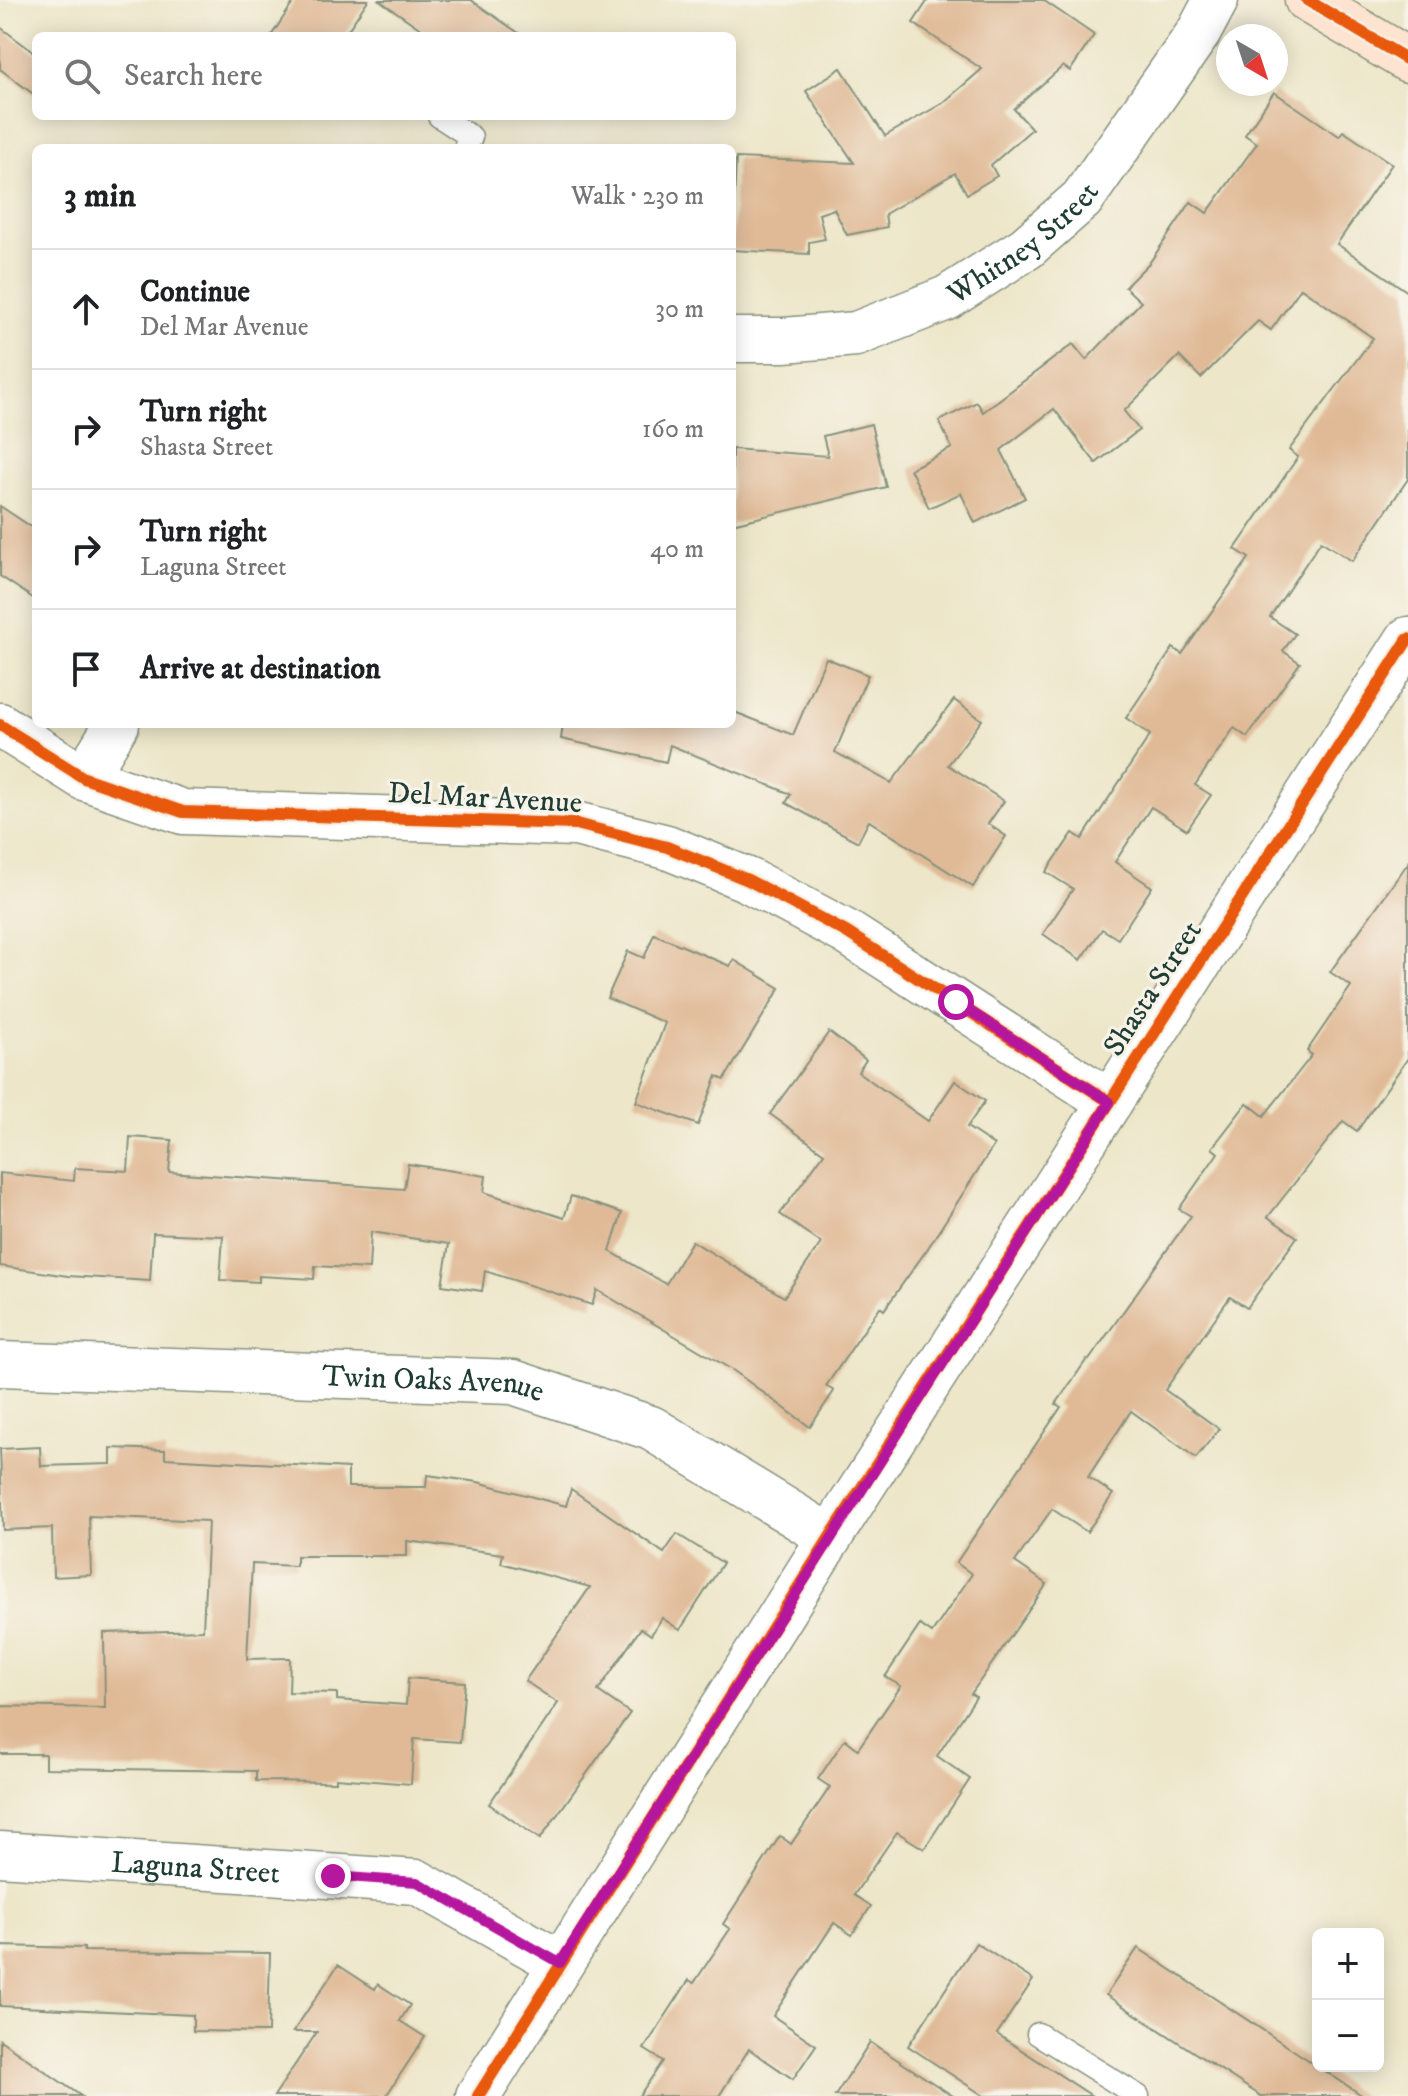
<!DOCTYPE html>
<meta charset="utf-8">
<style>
body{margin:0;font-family:"IM FELL DW Pica",serif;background:#f2f2f2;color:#202124}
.controls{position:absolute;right:24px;bottom:24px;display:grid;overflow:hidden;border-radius:12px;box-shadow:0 4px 20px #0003}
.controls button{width:72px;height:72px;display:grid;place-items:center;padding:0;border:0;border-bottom:2px solid #e0e0e0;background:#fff;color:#202124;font:40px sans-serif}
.compass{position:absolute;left:1216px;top:24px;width:72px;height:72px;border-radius:50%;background:#fff;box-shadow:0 4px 20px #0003;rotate:141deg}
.stop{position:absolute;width:24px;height:24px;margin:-18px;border:6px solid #b5179e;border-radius:50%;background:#fff}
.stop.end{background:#b5179e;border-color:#fff;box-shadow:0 2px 8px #0008}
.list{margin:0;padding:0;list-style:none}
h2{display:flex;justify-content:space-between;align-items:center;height:104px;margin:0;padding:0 32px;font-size:34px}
h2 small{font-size:26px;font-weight:400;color:#757577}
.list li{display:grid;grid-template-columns:52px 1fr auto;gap:24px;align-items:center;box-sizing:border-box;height:120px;padding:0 32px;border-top:2px solid #e0e0e0}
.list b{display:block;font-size:30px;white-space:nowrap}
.list p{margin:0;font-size:26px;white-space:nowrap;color:#757577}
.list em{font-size:26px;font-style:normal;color:#757577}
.icon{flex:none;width:44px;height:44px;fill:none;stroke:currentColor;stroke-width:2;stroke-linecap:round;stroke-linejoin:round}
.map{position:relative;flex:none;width:1408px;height:2096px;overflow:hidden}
.search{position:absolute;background:#fff;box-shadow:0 4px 20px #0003;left:32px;top:32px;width:704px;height:88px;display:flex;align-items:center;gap:20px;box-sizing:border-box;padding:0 28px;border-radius:12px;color:#757577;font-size:30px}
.panel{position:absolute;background:#fff;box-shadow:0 4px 20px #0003;left:32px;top:144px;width:704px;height:584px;border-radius:12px}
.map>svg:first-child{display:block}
.building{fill:#e0ba96}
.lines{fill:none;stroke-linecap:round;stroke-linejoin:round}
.lane-casing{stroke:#86927e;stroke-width:25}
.street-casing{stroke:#86927e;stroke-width:47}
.secondary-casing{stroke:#86927e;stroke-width:47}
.lane{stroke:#fff;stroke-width:22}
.street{stroke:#fff;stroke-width:44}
.secondary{stroke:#fde4d0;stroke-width:44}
.cycleway-casing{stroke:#f7f3e8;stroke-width:17}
.cycleway{stroke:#e8590c;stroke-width:12}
.route{stroke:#b5179e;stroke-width:10}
.labels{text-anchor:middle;stroke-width:6;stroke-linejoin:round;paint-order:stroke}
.street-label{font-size:30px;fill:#1f3d34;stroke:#f7f3e8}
</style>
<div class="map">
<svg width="1408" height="2096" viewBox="0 0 1408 2096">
<rect width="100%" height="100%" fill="#f7f3e8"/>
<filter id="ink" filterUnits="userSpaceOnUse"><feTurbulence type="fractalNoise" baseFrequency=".0125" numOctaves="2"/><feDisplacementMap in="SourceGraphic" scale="16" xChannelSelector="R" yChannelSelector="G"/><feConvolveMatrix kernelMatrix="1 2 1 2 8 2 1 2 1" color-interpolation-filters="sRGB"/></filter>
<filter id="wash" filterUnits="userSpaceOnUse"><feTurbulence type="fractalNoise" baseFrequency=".006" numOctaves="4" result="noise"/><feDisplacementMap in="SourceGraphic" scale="32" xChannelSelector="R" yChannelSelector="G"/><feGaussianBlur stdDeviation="1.8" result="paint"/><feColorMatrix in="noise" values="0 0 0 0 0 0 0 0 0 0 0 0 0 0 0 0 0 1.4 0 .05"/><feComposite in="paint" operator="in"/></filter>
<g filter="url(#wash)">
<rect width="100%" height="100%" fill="#ede6c9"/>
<g id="blocks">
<g class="building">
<polygon points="295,0 368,0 344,36 271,36"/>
<polygon points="379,0 471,0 523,36 431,36"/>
<polygon points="928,0 1043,0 1094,35 1070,71 1063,66 1014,109 1032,129 991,165 997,176 967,194 955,173 885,214 887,227 847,235 834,209 819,214 825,239 809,242 809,254 732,250 736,158 854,163 806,91 841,68 885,136 943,103 982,69 913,23"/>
<polygon points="0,27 36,54 36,96 0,69"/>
<polygon points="1274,92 1339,136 1343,131 1392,164 1337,244 1408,292 1408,479 1352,561 1321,541 1270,617 1295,634 1283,651 1300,663 1247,737 1234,728 1195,785 1211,795 1187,830 1151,807 1115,862 1152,887 1118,939 1102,929 1081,960 1043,934 1073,889 1046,872 1073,833 1082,839 1150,735 1126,718 1173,648 1182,654 1249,558 1235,549 1298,457 1289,450 1373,338 1301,288 1271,330 1258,321 1201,378 1179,356 1124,411 1139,430 1096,463 1054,409 1001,450 1025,498 975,523 961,493 929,508 910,469 952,448 939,421 977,402 983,412 1073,344 1086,360 1141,302 1125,287 1150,262 1191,202 1207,213 1257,143 1245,135"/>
<polygon points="871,424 886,487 732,524 732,449 828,456 823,436"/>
<polygon points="0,506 36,530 36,600 0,576"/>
<polygon points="826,658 868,675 835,752 891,783 954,700 982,720 948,765 1004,801 988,824 1006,836 973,887 869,821 858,842 786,803 791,794 670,745 666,762 561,739 563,724 732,724 732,711 793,735"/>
<polygon points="1408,863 1408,1058 1357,1131 1343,1121 1268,1217 1297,1237 1247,1308 1230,1297 1165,1390 1219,1429 1196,1458 1131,1411 1088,1477 1113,1494 1087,1532 1052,1509 1015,1562 1047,1584 971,1694 976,1697 937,1756 970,1779 924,1849 897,1832 854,1895 871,1906 852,1935 834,1923 773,2016 816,2045 793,2079 749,2049 719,2096 639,2096 663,2061 644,2049 689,1980 694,1983 730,1929 723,1924 780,1836 791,1844 830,1787 818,1779 845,1739 858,1749 901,1686 885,1677 920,1625 932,1633 972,1574 956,1563 1061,1407 1056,1404 1087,1359 1089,1360 1191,1216 1179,1209 1218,1153 1212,1148 1247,1103 1264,1116 1312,1055 1307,1051 1351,986 1330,972"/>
<polygon points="654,934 730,966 734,960 780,988 724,1080 717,1076 698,1125 636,1102 665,1023 607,998 628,951 644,958"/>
<polygon points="829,1032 866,1060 858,1072 928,1121 955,1081 985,1101 967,1127 994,1145 928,1248 884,1310 880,1307 826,1386 834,1391 810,1427 734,1371 597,1290 592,1305 485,1271 482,1291 442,1285 449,1244 371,1232 369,1269 315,1266 314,1279 259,1276 259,1282 220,1280 223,1236 153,1233 150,1281 68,1276 0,1266 0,1173 74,1181 75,1168 128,1171 130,1137 172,1140 169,1172 404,1189 408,1164 486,1176 484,1192 564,1218 571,1196 622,1213 610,1251 666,1284 692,1241 784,1297 821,1243 780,1214 824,1153 770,1114"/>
<polygon points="40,1447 41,1466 111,1464 111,1448 165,1450 165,1458 348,1468 348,1487 426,1487 427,1475 478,1482 566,1506 571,1489 664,1553 677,1534 723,1563 680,1630 662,1618 651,1635 641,1628 598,1691 630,1713 540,1839 489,1804 558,1703 525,1681 590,1587 501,1563 503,1554 407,1541 407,1556 296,1556 296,1566 252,1564 247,1659 290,1658 289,1692 337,1693 337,1700 406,1705 408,1678 465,1682 460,1742 414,1739 411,1784 336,1778 336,1782 256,1781 256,1771 45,1768 45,1754 0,1754 0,1706 105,1708 104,1633 203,1630 208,1521 89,1516 91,1575 53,1577 52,1528 3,1530 0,1449"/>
<polygon points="976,1943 1033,1980 997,2034 1092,2096 984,2096 908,2046"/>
<polygon points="0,1946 84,1948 84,1951 270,1953 268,2032 193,2031 193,2015 0,2006"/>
<polygon points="1138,1948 1363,2096 1261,2096 1106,1995"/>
<polygon points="338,1965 375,1989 378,1984 410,2005 400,2021 425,2037 386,2096 274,2096 317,2032 293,2032"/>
<polygon points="0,2040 81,2096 0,2096"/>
<polygon points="870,2042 953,2096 835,2096"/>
</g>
</g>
</g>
<g filter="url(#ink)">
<use href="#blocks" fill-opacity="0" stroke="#86927e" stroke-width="2"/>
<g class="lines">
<defs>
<g id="lane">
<polyline points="439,116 471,137 465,148"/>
<polyline points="1038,2034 1138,2096"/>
</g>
<g id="street">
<path id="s1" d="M732,340H784L856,334L947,298L1026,248L1082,199L1199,32L1216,0"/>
<polyline points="0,725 84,778 183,812 576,824 667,847 748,880 846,932 1110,1102"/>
<polyline points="84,778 117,724"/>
<path id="s2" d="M0,1364L513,1382L651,1428L830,1537"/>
<path id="s3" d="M0,1854L417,1882L560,1963"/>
<polyline points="478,2096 830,1537 1408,639"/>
</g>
<polyline id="secondary" points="1307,0 1408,60"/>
</defs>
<use href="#lane" class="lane-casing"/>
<use href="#street" class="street-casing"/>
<use href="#secondary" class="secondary-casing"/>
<use href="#lane" class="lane"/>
<use href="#street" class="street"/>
<use href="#secondary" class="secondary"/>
<defs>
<g id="cycleway">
<polyline points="1307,0 1408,60"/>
<polyline points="0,725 84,778 183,812 576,824 667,847 748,880 846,932 1110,1102"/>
<polyline points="478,2096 830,1537 1408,639"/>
</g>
</defs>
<use href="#cycleway" class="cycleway-casing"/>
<use href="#cycleway" class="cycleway"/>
</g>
</g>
<g class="lines" filter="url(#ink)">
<polyline class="route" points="333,1876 417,1882 560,1963 1110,1102 956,1002"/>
</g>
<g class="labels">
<g class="street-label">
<text dy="10" stroke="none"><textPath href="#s1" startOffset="316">Whitney Street</textPath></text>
<text transform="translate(485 797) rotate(3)" y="10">Del Mar Avenue</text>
<text transform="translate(1152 988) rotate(-57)" y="10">Shasta Street</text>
<text dy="10" stroke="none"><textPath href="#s2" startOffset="434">Twin Oaks Avenue</textPath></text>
<text dy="10" stroke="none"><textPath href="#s3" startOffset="196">Laguna Street</textPath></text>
</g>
</g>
</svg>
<div class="controls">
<button>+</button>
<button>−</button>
</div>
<svg class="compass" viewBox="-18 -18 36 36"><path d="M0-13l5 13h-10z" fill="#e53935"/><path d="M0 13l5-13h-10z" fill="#757577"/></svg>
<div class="stop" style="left:956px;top:1002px"></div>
<div class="stop end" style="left:333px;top:1876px"></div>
<div class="search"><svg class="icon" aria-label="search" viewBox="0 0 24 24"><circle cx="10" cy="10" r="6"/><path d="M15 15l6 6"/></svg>Search here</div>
<section class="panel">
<h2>3 min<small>Walk · 230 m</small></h2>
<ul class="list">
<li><svg class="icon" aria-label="ahead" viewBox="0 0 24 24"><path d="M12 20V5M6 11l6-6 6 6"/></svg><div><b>Continue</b><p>Del Mar Avenue</p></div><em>30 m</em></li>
<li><svg class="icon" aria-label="right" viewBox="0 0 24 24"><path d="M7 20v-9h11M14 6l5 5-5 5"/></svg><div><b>Turn right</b><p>Shasta Street</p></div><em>160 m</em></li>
<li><svg class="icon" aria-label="right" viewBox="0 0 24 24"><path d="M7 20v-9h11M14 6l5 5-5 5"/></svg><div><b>Turn right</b><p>Laguna Street</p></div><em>40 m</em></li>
<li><svg class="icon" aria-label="arrive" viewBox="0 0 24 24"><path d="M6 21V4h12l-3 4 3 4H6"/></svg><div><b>Arrive at destination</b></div></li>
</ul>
</section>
</div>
